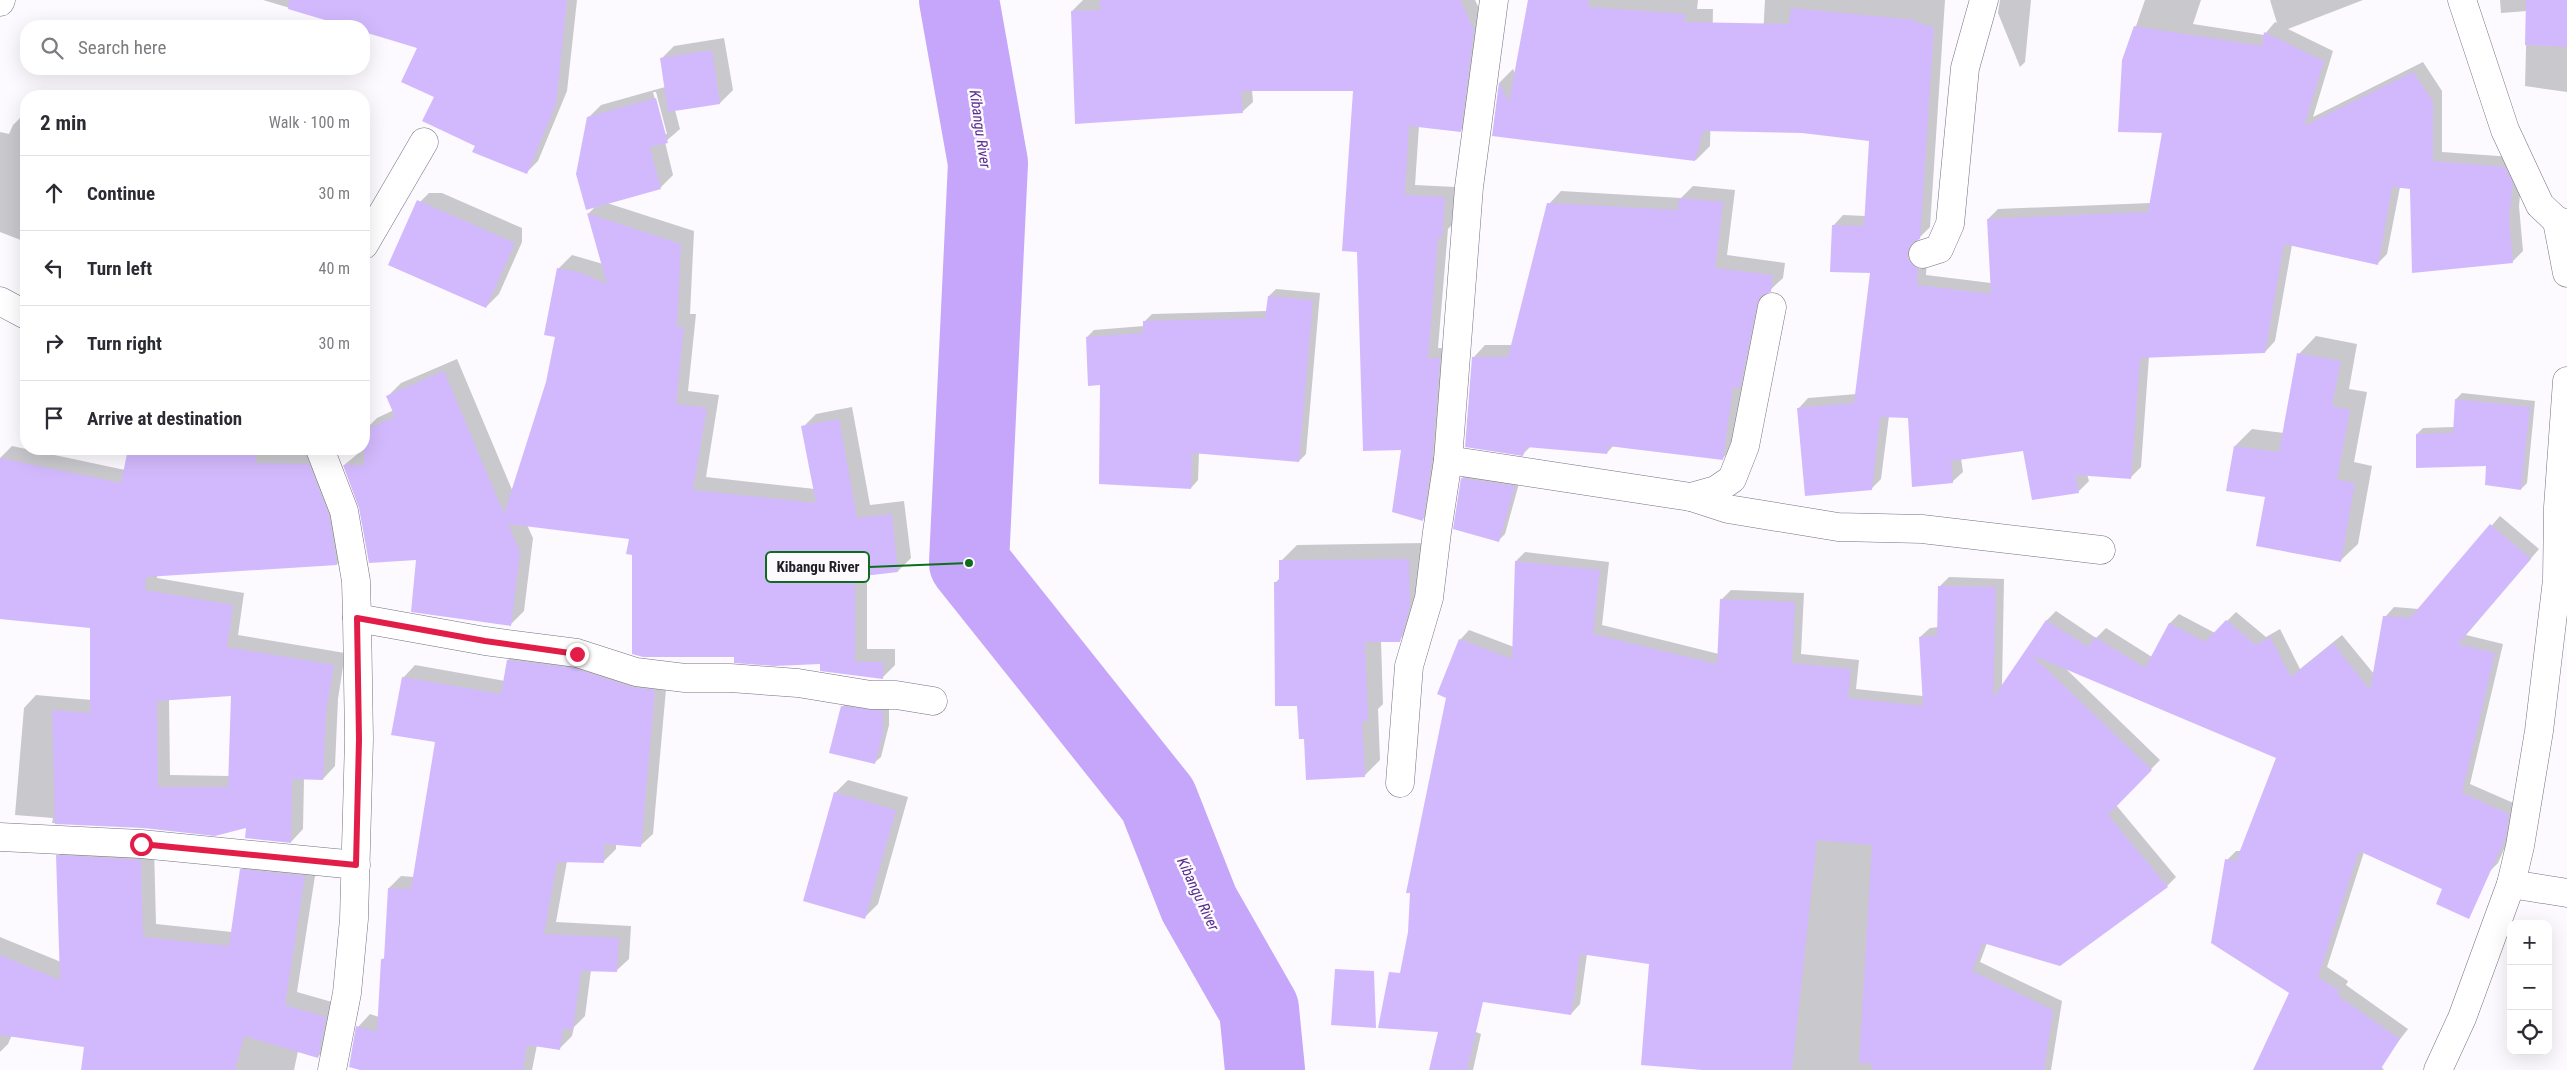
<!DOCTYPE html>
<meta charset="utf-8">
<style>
body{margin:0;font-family:"Roboto Condensed",sans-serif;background:#f7f7f7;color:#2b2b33}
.controls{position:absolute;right:15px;bottom:15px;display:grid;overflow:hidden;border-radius:10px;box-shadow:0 5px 20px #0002}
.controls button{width:45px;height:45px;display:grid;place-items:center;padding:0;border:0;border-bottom:1px solid #e1e1e2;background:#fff;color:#2b2b33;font:25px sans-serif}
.stop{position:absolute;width:15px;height:15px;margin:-11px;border:4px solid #e11d48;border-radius:50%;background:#fff}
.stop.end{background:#e11d48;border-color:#fff;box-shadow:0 1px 5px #0008}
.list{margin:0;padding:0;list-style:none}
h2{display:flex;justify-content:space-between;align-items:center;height:65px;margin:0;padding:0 20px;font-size:21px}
h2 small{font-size:16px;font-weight:400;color:#7c7c81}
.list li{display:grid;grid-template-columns:32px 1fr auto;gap:15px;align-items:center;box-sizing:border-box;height:75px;padding:0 20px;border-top:1px solid #e1e1e2}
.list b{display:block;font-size:19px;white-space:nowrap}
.list em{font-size:16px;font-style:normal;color:#7c7c81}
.icon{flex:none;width:28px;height:28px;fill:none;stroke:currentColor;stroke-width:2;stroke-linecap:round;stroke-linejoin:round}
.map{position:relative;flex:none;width:2567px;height:1070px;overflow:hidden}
.search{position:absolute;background:#fff;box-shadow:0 5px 20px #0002;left:20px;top:20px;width:350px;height:55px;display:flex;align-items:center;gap:12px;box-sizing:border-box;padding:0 18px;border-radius:20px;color:#7c7c81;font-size:19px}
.panel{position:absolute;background:#fff;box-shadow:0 5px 20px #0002;left:20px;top:90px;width:350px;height:365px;border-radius:20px}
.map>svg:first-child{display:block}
.shadow{fill:#0003;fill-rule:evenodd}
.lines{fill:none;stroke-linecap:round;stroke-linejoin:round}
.river{stroke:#c5a6fa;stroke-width:80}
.building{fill:#d2b9fd;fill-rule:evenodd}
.minor-casing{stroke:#756f83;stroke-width:29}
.minor{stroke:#fff;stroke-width:28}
.route{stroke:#e11d48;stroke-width:6}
.labels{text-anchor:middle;stroke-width:5;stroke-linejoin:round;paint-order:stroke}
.water-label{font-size:15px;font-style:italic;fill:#582c8c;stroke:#fcfaff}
.leader{fill:none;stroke:#0c6e1c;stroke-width:2}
.callout-dot{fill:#0c6e1c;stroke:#fcfaff;stroke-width:2}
.callout{fill:#fcfaff;stroke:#0c6e1c;stroke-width:2}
.callout-label{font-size:15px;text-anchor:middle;font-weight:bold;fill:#211e27}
</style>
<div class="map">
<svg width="2567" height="1070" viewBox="0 0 2567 1070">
<rect width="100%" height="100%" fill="#fcfaff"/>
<g class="shadow">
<polygon points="263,0 472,0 435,52 364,31 364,26 350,26"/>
<polygon points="494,0 577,0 567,91 538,161 526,173 476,145"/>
<polygon points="1083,0 1475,0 1484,19 1471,120 1460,131 1419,126 1415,185 1455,187 1452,225 1448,229 1438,348 1450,348 1433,509 1423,519 1402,449 1359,250 1354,90 1252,90 1253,102 1242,112 1072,11"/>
<polygon points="1529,0 1698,0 1697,9 1713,9 1710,146 1696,160 1493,135 1500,82 1513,69 1525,94"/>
<polygon points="1765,0 1945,0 1930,227 1917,240 1918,249 1927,258 1926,275 1991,283 1988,219 1998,209 2151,203 2163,132 2124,61 2145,0 2201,0 2193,24 2264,35 2275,22 2277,23 2270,0 2363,0 2288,29 2333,51 2313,117 2423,62 2442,91 2442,152 2512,157 2522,173 2519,206 2523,251 2513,261 2412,188 2400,187 2387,254 2377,264 2292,245 2275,341 2265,352 2149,356 2141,467 2131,477 2087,474 2089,481 2079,491 2024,450 1961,458 1963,472 1952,482 1910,416 1889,416 1881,479 1871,489 1798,409 1808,398 1857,394 1871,272 1833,226 1843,215 1866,216 1870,139 1802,132 1758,131"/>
<polygon points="2000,0 2031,0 2025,62 2020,67 1998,13"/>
<polygon points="2500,0 2567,0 2567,92 2525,86 2527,11 2501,13"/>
<path d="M724,38L733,90L720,103L675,110L680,129L665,142L673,175L660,188L607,203L694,231L690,314H696L688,391L719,395L706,477L815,489L803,427L816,414L852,407L870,505L904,501L911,558L898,571L867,574V649H895V665L882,678L822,670V662L735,656L634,554L630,538L527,525L533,538L524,611L511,624L418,559L361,508L344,465L360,452L358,449H364V431L377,418L394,410L388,396L401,383L457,359L513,492L541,411L557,336L559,268L572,255L603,264L588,214L597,205L588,118L601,105L665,87L661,59L674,46ZM653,92H656L667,134H664Z"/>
<polygon points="26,112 26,242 0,232 0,132 9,134 13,125"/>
<polygon points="1693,186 1735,190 1727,255 1785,263 1783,278 1768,292 1752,374 1735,446 1722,459 1614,445 1607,453 1531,446 1523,454 1473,358 1485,345 1512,345 1549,204 1561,191 1681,198"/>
<polygon points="429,193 442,193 522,228 522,242 499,294 486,307 416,206"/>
<polygon points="1276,289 1320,293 1306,454 1299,461 1199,452 1198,480 1191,488 1101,384 1087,337 1094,330 1144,326 1144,322 1152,314 1267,311 1269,296"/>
<polygon points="2316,336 2357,344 2349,389 2367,392 2354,462 2372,466 2358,544 2340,561 2266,496 2235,446 2252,429 2284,433 2299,354"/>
<polygon points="2462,393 2535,401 2527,483 2521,489 2488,465 2417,434 2423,428 2454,427 2456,399"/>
<path d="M12,446L125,470L129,449H268V452L321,453L349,552L337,564L157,575V578L244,593L238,635L345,653L338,699L335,766L323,779L304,778L303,829L291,842L246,837L248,827H142L52,823L53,818L15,815L24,708L36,695L92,700V627L0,616V458ZM232,695L230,776L170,775L169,699Z"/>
<polygon points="1469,472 1520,480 1505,534 1499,540 1462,478"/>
<polygon points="2500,516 2539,549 2466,635 2503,644 2470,784 2518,805 2514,827 2498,863 2489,872 2364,852 2327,967 2348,981 2346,985 2408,1029 2380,1065 2384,1070 2254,1070 2290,993 2227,860 2236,851 2241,851 2277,757 2064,667 2160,760 2116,805 2176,877 2167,886 2060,964 1987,943 1980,962 2062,1001 2051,1070 1702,1070 1667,965 1587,954 1580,1004 1571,1014 1460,640 1469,630 1514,647 1516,561 1525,552 1609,562 1602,625 1719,654 1721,600 1731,590 1804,593 1801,654 1859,660 1856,689 1923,696 1920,637 1930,628 1939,627 1940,586 1949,577 2004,579 2002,687 2047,620 2056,611 2096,638 2106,628 2152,657 2170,623 2179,614 2215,633 2236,612 2266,637 2280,629 2300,669 2342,635 2374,674 2385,617 2394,607 2419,609"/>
<polygon points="1425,543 1415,624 1399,640 1381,641 1383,704 1378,709 1380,760 1364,776 1306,738 1275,583 1281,577 1281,561 1297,545"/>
<polygon points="521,648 667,678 653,834 640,846 616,844 616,849 603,862 567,861 556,922 631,926 629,959 616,971 591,970 585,1016 574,1027 572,1036 560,1048 537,1045 532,1070 364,1070 358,1027 370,1014 379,1017 382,960 386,956 389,888 401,876 414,877 437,741 403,678 415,665 505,681 508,660"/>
<polygon points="849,700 889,705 889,725 881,757 874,763 842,707"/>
<polygon points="848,780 908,797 878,904 865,917 835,793"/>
<polygon points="71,843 154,847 156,924 232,932 241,870 255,857 317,863 297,992 339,1004 331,1043 318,1057 298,1051 294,1070 82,1070 86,1046 12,1035 8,1044 0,1052 0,937 61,962 58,856"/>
<polygon points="1448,1021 1481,1034 1473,1070 1431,1070"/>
</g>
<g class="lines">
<polyline class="river" points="959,0 988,163 969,563 1158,800 1199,904 1259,1009 1265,1070"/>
</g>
<g class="building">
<polygon points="289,0 567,0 556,104 527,174 472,152 475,146 422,121 434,97 401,82 417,48 364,32 364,26 345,26 288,9"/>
<polygon points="1100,0 1460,0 1474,30 1461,132 1409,126 1405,195 1445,197 1442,237 1438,237 1428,358 1440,358 1432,458 1423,521 1392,512 1401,450 1363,451 1357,252 1342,251 1353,91 1241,91 1243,113 1075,124 1071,11 1100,10"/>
<polygon points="1528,0 1589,0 1588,7 1685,14 1684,22 1789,24 1791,8 1916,20 1915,22 1934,27 1920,239 1912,243 1908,251 1908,259 1918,268 1917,285 1991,294 1987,219 2148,212 2162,133 2118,132 2122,60 2134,26 2262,46 2264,32 2324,61 2304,126 2413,72 2433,101 2433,161 2505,167 2513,183 2509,217 2513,263 2412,273 2410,189 2392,187 2378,265 2284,244 2265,353 2140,358 2131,479 2076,475 2079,493 2032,500 2023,451 1951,461 1953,483 1912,487 1908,418 1880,417 1872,490 1805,496 1797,408 1854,403 1870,273 1830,272 1832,225 1864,226 1869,141 1802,133 1703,131 1695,161 1492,136 1499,82 1509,102"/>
<polygon points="2526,0 2567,0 2567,47 2525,45"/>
<polygon points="712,50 720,104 668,112 660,58"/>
<polygon points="656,98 668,143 650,147 661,189 586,210 576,174 587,117"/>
<polygon points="1679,198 1723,202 1715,268 1773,275 1771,292 1761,296 1757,304 1740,388 1733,387 1723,460 1608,446 1607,454 1526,447 1523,456 1465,447 1472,357 1508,357 1547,203 1678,210"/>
<polygon points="417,200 515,243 486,308 388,265"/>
<polygon points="587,213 681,244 677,327 684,327 676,404 707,408 693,490 816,503 801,426 839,419 857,518 892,514 898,572 855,577 855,662 883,662 883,679 820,671 820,664 775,666 734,663 734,657 643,657 632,654 632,555 626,554 629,539 508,524 520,552 511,626 411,612 416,560 369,563 359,508 343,465 364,465 364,430 395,417 386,396 444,371 504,514 546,382 555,337 544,335 557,268 579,272 607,284"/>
<polygon points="1268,296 1313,300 1299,462 1192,453 1191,489 1099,484 1100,385 1088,386 1086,337 1143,333 1143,321 1265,318"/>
<polygon points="2297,353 2341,361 2332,406 2350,410 2337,479 2355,483 2341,562 2256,546 2265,497 2226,491 2234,446 2279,452"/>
<polygon points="2455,399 2530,407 2521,490 2485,485 2486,466 2416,468 2416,434 2453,433"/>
<path d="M128,449H256V463L309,464L329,515L337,565L146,577L145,590L233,605L227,647L334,665L326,712L323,780L292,779L291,843L245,838L246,828L215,836L143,828L55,824L52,710L90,713V628L0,619V458L121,483ZM231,696L228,787H158L157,701Z"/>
<polygon points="1461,478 1515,486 1499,542 1453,529"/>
<polygon points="2490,524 2531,559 2458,644 2495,653 2462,793 2509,814 2506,837 2469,919 2436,904 2442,889 2359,851 2318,977 2340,991 2337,995 2400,1039 2380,1070 2253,1070 2289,993 2211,943 2225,859 2236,861 2276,758 2032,655 2152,770 2108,815 2168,887 2060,966 1983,943 1972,971 2053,1010 2044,1070 1872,1070 1872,1064 1859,1063 1872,845 1817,840 1792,1070 1702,1070 1641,1065 1649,964 1580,954 1571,1015 1483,1002 1467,1070 1429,1070 1438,1032 1378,1028 1389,972 1400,973 1408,932 1410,893 1406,893 1446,698 1437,694 1459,639 1512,659 1515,561 1600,570 1593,634 1717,664 1720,599 1795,602 1792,663 1851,669 1848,698 1923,706 1919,637 1937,636 1938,586 1996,587 1993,698 2046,620 2088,647 2095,637 2145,668 2169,623 2205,642 2226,620 2256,645 2270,637 2291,677 2333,643 2370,690 2383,616 2410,618"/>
<polygon points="1409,559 1410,607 1400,642 1365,642 1368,721 1362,722 1365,777 1306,780 1304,739 1299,739 1297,706 1275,706 1274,582 1279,582 1279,560"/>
<polygon points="507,660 574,668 631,687 655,690 641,847 604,844 604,863 557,862 544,934 619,938 617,972 581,971 573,1030 563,1028 560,1050 527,1045 523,1070 360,1070 349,1067 356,1026 377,1032 381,959 384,959 388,888 411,889 435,742 391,735 402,677 501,694"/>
<polygon points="841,706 883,711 883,732 875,764 829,753"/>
<polygon points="834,792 896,810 865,919 803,901"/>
<polygon points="56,855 141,860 143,937 229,946 240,869 305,876 285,1005 326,1017 318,1058 244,1036 235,1070 81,1070 84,1047 0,1035 0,955 60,980"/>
<polygon points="1335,969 1374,971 1376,1028 1331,1025"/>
</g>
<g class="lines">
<defs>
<g id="minor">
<polyline points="2462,0 2505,130 2540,205 2557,221 2567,223"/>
<polyline points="0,2 1,0"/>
<polyline points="2557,221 2567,273"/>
<polyline points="364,245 424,142"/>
<polyline points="1923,254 1939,249 1950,224 1965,68 1984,0"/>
<polyline points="0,301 26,315"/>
<polyline points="320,449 344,511 356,581 357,618 359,739 354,919 347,993 332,1070"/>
<polyline points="1448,460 1691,497 1728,509 1838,527 1922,529 2101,550"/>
<polyline points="1691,497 1716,490 1732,479 1745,446 1772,307"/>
<polyline points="357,618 485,641 577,653 636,672 685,678 730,678 798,683 871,695 896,695 933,701"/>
<polyline points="1400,783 1409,666 1429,598 1437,532 1448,460 1469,187 1494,0"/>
<polyline points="0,837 141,844 356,865"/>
<polyline points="2511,884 2567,893"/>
<polyline points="2438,1070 2462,1018 2511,884 2520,846 2539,731 2557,580 2558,507 2567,381"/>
</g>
</defs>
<use href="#minor" class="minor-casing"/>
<use href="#minor" class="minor"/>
</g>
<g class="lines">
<polyline class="route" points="141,844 356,865 359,739 357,618 485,641 577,654"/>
</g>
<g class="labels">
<g class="water-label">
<text transform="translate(980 129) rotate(82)" y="5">Kibangu River</text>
<text transform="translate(1198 894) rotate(65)" y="5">Kibangu River</text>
</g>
</g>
<path class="leader" d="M969 563L869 567"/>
<circle class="callout-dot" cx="969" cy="563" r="5"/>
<rect class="callout" x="766" y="552" width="103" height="30" rx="5"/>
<g class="callout-label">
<text x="818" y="572">Kibangu River</text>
</g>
</svg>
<div class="controls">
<button>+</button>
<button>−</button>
<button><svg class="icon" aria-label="locate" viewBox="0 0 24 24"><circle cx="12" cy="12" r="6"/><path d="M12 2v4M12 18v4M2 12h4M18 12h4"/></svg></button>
</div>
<div class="stop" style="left:141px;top:844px"></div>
<div class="stop end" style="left:577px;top:654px"></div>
<div class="search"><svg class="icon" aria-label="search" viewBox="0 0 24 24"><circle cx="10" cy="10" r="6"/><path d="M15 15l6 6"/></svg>Search here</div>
<section class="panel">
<h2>2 min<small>Walk · 100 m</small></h2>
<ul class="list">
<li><svg class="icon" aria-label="ahead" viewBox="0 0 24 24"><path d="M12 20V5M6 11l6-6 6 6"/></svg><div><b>Continue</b></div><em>30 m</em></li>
<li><svg class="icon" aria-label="left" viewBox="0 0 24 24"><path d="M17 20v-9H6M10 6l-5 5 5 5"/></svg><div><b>Turn left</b></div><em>40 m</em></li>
<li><svg class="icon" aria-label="right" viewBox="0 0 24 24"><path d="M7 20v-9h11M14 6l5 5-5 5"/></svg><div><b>Turn right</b></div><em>30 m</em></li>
<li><svg class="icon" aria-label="arrive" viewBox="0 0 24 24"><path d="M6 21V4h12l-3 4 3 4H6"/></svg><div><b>Arrive at destination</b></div></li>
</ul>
</section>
</div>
